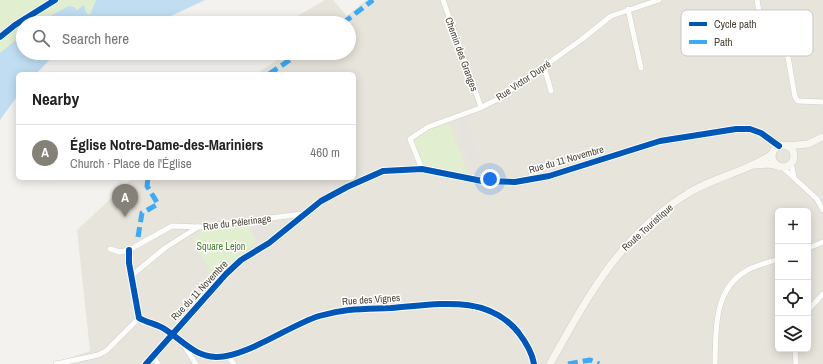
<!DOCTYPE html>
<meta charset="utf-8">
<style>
body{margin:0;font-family:"Archivo Narrow",sans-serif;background:#f6f6f6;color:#222}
.controls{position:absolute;right:12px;bottom:12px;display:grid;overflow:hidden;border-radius:6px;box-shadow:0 2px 10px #0003}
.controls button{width:36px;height:36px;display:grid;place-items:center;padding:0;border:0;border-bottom:1px solid #e0e0e0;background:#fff;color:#222;font:20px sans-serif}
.you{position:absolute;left:490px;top:179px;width:14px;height:14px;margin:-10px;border:3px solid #fff;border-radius:50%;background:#1a73e8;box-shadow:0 0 0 6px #1a73e833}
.badge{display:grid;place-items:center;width:26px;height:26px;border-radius:50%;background:#868178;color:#fff;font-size:13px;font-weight:700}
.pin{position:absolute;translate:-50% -33px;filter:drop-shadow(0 1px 2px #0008)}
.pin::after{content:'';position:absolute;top:21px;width:14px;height:12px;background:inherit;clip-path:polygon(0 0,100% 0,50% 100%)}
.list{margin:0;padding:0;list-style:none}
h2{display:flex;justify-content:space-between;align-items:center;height:52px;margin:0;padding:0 16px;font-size:17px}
h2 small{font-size:13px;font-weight:400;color:#767676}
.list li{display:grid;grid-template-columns:26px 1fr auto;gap:12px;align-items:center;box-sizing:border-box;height:56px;padding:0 16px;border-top:1px solid #e0e0e0}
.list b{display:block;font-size:15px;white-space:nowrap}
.list p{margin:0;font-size:13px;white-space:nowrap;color:#767676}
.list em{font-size:13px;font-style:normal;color:#767676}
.icon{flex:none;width:22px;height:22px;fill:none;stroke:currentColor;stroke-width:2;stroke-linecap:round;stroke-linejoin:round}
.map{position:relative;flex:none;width:823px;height:364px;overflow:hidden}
.search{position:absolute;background:#fff;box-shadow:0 2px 10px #0003;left:16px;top:16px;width:340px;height:44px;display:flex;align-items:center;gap:10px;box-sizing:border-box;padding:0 14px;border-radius:22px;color:#767676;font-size:15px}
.panel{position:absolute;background:#fff;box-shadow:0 2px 10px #0003;left:16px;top:72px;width:340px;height:108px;border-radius:6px}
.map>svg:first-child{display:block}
.residential{fill:#e7e4dc;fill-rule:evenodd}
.green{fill:#e1eecf}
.parking{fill:#e6e3df}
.water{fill:#c0ddf1}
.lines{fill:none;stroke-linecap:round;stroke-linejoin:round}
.street-casing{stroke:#d2d0cb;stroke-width:6}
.secondary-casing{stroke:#d3cfc5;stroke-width:8}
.street{stroke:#fdfdfc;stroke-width:5}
.secondary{stroke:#f7f6f1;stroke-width:7}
.quiet{stroke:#3fa9f5;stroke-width:5;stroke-dasharray:10 5;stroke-linecap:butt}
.cycleway-casing{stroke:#fff;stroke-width:8}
.cycleway{stroke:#0057b8;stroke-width:6}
.labels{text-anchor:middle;stroke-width:3;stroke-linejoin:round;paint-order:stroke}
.street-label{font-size:10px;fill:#4b4439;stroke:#fff}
.park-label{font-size:10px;fill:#4a7f2a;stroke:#fff}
.key{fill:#fff;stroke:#c9c7c4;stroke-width:1}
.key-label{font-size:11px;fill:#4b4439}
</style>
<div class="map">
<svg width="823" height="364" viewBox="0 0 823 364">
<rect width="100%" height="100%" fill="#f4f2ee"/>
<path class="residential" d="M325,0H333L347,16L366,0H823V364H52L90,351L77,230L133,178H354V74H256L288,53H349V23H293L292,19ZM778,211H808V349H778Z"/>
<g class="green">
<polygon points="0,0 96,0 90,15 68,6 38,23 23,23 23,34 0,53"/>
<polygon points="448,121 468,174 423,165 414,140 429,129"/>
<polygon points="248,222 257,242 213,278 193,238 202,233 201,230"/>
</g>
<g class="parking">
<polygon points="466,120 484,168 478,174 473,174 471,169 475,170 473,161 468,160 459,134 463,135 460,125"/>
<polygon points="260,221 267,235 257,242 248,222"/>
</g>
<g class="water">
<polygon points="96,0 205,0 156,23 38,23 68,6 74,7 77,10 84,5 86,13 90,15"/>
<polygon points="23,34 23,53 56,53 36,74 18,74 18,95 0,120 0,53"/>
</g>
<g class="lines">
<defs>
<g id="street">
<polyline points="443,0 481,107"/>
<polyline points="757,0 760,16 785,40 795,97 798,101 823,102"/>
<polyline points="628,9 641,68"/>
<polyline points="544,66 551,91"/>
<polyline points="791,163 794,177"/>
<polyline points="782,167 817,199 823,210"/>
<polyline points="422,169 410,139 428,127 480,108 498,99 581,40 611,16 659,0"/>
<polyline points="808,248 823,242"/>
<polyline points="110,249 120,252 129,250 172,226 200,227 302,214"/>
<path d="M129,250V263L139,318C147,323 158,324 166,330C183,341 194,356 216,357C245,358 290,325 319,316C345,308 365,309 391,308C435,305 486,293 518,332C525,341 532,352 534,364"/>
<polyline points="131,276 165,248 198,227"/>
<polyline points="808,310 823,294"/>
<polyline points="185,347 196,364"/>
<polyline points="795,349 796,364"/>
<polyline points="227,355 234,364"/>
<polyline points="153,357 158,364"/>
<polyline points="56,364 98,355 106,351 139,318"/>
<path d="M715,364C716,331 713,290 746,271C755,265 768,263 778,259"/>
</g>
<g id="secondary">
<polyline points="0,37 15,25 55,0"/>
<circle cx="783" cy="156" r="11"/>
<polyline points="787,146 808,144 823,137"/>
<polyline points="755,165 769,164 778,166"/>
<polyline points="146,364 226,274 241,260 269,243 321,201 347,187 383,171 422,169 482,181 515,182 549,176 660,141 736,129 750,129 761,133 779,146"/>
<path d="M550,364C587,298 620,235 687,194C713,177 747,172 772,154"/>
</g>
</defs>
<use href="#street" class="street-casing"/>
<use href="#secondary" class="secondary-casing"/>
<use href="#street" class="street"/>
<use href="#secondary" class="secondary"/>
<g class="quiet">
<polyline points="343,23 373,0"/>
<polyline points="269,74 300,53"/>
<polyline points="138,237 142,213 158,204 147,186 148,178"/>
<polyline points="568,364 590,360 599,364"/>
</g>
<defs>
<g id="cycleway">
<polyline points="0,37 15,25 55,0"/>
<path d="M129,250V263L139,318C147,323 158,324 166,330C183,341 194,356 216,357C245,358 290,325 319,316C345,308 365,309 391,308C435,305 486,293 518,332C525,341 532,352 534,364"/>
<polyline points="146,364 226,274 241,260 269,243 321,201 347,187 383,171 422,169 482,181 515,182 549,176 660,141 736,129 750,129 761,133 779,146"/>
</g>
</defs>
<use href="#cycleway" class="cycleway-casing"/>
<use href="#cycleway" class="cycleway"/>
</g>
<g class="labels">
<g class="street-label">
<text transform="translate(462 54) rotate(70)" y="4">Chemin des Granges</text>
<text transform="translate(523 80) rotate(-34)" y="4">Rue Victor Dupré</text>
<text transform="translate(566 159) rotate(-16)" y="4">Rue du 11 Novembre</text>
<text transform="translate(237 222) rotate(-7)" y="4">Rue du Pélerinage</text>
<text transform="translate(647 227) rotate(-42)" y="4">Route Touristique</text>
<text transform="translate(199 290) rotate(-47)" y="4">Rue du 11 Novembre</text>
<text transform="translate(371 299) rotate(-4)" y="4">Rue des Vignes</text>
</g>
<g class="park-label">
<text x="221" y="250">Square Lejon</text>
</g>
</g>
<rect x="681" y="10" width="132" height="46" rx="6" class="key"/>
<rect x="689" y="22" width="18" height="4" fill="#0057b8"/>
<rect x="689" y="40" width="18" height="4" fill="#3fa9f5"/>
<g class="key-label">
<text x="714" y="28">Cycle path</text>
<text x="714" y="46">Path</text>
</g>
</svg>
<div class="controls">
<button>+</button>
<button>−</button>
<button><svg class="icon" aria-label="locate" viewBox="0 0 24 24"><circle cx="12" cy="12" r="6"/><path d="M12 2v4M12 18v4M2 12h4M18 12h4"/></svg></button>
<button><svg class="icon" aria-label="layers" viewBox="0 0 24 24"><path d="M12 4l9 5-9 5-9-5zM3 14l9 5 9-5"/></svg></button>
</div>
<div class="you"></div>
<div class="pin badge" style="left:125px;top:217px">A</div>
<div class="search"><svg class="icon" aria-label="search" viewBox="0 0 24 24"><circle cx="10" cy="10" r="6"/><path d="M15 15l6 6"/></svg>Search here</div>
<section class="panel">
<h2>Nearby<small></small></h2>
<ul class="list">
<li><span class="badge">A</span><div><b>Église Notre-Dame-des-Mariniers</b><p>Church · Place de l'Église</p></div><em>460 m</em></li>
</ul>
</section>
</div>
